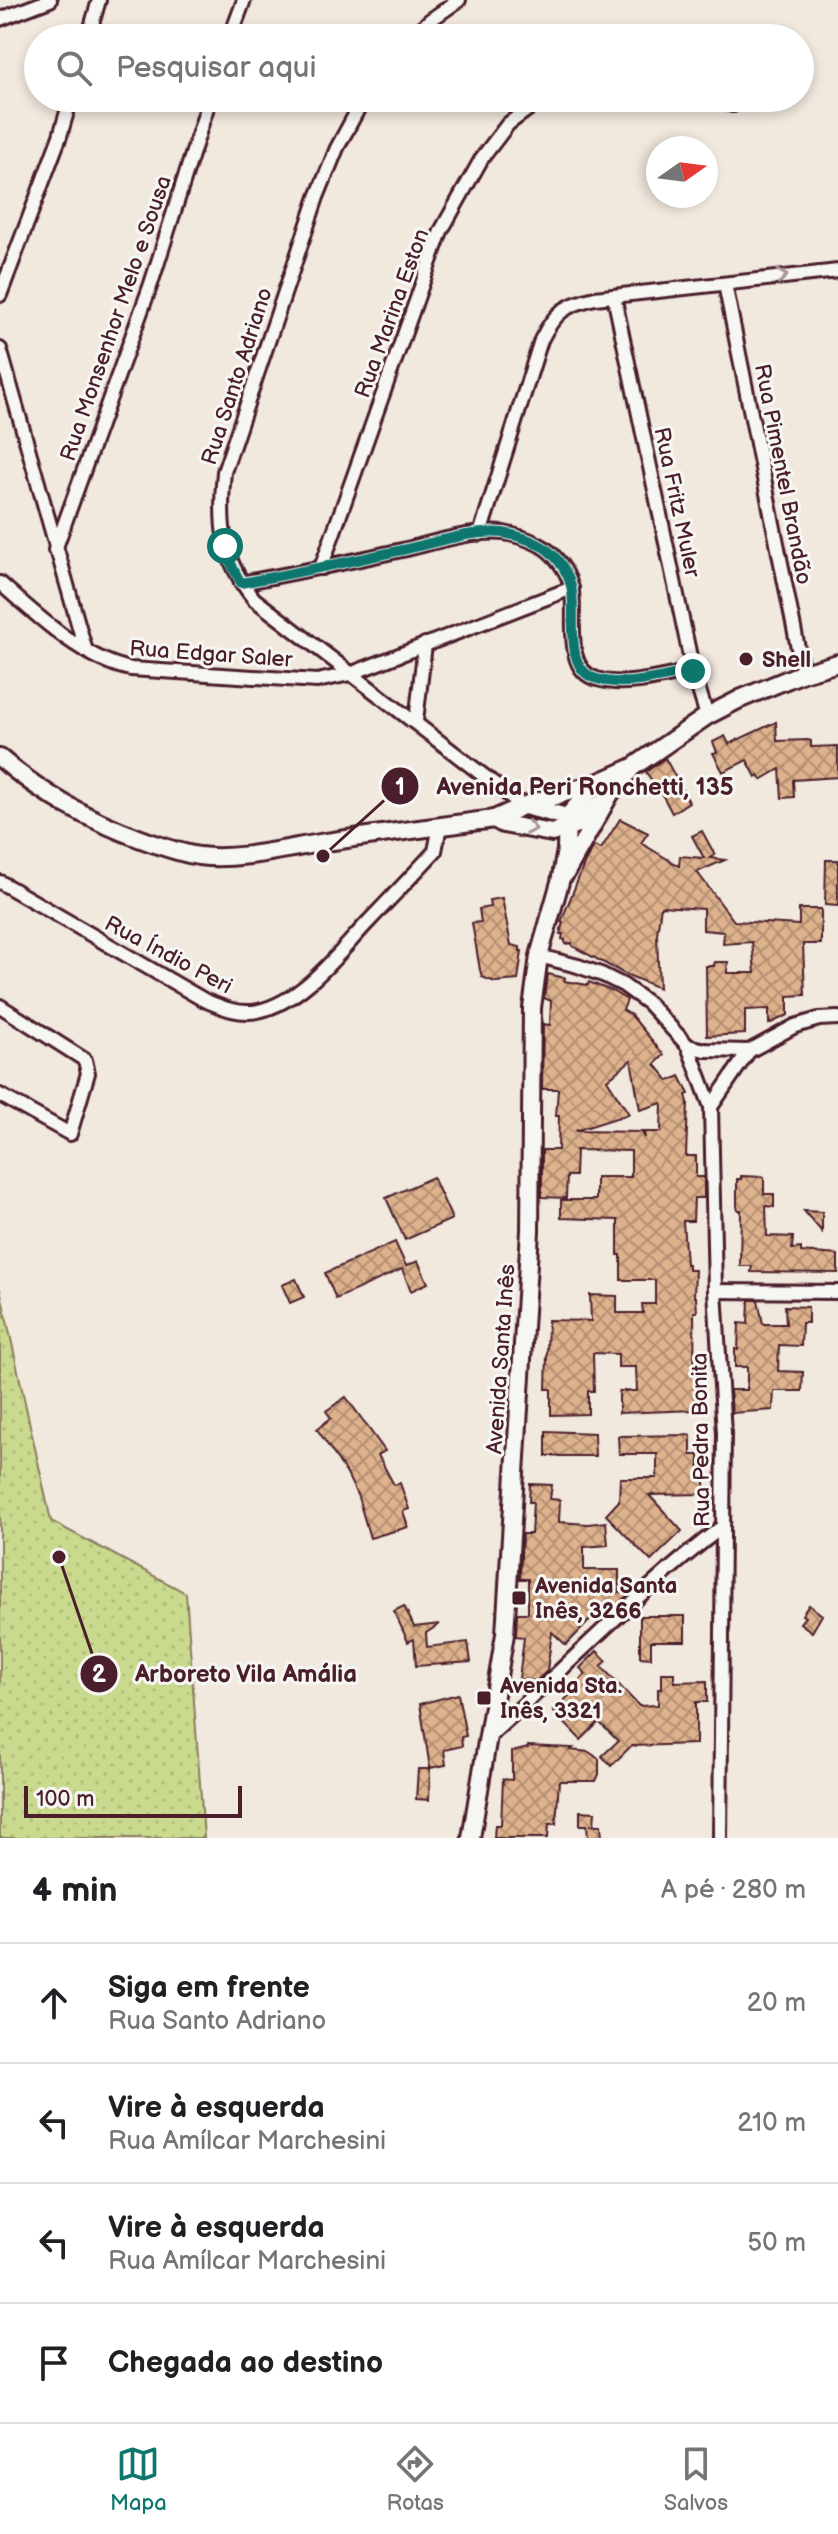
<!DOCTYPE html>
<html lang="pt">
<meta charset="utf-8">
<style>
body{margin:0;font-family:"Balsamiq Sans",sans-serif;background:#f2f2f2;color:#202124}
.compass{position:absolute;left:646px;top:136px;width:72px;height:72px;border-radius:50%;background:#fff;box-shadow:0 4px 12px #0003;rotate:76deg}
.scale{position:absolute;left:24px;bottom:20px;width:218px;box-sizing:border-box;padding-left:8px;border:4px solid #4a1f2b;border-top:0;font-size:22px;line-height:28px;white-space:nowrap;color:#4a1f2b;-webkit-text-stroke:6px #f6f6f2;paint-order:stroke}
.stop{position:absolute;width:24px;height:24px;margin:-18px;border:6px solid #0f766e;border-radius:50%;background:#fff}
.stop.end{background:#0f766e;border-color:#fff;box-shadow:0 2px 8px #0008}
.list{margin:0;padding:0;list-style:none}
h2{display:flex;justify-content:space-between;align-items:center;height:104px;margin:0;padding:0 32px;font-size:34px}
h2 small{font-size:26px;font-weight:400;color:#757577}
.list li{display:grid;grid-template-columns:52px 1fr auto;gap:24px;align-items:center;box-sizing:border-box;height:120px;padding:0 32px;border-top:2px solid #e0e0e0}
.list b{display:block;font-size:30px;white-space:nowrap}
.list p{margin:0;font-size:26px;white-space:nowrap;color:#757577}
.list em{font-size:26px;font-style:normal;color:#757577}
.icon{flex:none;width:44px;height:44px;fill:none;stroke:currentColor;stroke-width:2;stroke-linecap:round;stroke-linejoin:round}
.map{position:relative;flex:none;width:838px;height:1838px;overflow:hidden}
.search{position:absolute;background:#fff;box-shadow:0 4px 12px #0003;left:24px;right:24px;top:24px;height:88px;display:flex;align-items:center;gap:20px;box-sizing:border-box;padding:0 28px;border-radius:44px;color:#757577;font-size:30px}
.sheet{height:584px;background:#fff}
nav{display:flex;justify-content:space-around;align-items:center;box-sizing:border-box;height:112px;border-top:2px solid #e0e0e0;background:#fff;font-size:22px;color:#757577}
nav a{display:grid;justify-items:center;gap:4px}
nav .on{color:#0f766e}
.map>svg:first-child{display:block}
.park{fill:url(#park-dots);stroke:#8a7c5c;stroke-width:2}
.building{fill:url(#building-cross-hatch);stroke:#4a1f2b;stroke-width:2;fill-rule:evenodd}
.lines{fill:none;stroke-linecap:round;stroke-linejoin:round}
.street-casing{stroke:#4a1f2b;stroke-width:18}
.secondary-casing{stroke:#4a1f2b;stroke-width:22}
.street{stroke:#f6f6f2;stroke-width:12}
.secondary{stroke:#f6f6f2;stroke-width:16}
.oneway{stroke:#a99598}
.route{stroke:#0f766e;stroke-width:10}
.poi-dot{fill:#4a1f2b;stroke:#f6f6f2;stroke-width:3}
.labels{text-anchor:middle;stroke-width:6;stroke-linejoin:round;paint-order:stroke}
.street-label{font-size:22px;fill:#4a1f2b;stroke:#f6f6f2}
.poi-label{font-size:22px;font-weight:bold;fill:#4a1f2b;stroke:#f6f6f2;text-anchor:start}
.leader{fill:none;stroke:#4a1f2b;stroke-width:3}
.callout-dot{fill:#4a1f2b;stroke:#f6f6f2;stroke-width:3}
.mark-label{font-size:24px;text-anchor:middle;font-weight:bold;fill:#fff}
.callout-label{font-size:24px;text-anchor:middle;font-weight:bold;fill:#4a1f2b;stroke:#f6f6f2;stroke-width:6;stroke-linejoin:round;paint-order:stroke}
</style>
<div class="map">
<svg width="838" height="1838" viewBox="0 0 838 1838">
<defs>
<pattern id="park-dots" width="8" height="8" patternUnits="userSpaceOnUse" patternTransform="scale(2)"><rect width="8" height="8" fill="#c9da8e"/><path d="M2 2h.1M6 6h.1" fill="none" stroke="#aebb7b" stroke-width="1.8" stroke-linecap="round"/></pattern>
<pattern id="building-cross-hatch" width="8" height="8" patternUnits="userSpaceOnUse" patternTransform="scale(2)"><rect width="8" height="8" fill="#ddb28d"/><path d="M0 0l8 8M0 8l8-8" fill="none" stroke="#b59073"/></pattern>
</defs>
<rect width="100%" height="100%" fill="#f1e8de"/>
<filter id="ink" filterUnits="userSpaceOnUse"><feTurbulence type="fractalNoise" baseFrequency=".0125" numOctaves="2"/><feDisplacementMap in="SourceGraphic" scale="16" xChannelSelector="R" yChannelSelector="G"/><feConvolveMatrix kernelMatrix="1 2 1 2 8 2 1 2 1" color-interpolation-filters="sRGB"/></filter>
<g filter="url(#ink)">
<polygon class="park" points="0,1289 51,1521 186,1593 204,1838 0,1838"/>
<g class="building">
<polygon points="776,722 777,741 808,740 811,741 811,747 838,746 838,777 793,780 794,797 782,798 780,769 761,780 758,775 756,777 747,760 723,772 713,753 717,752 713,742 725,736 729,744"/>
<polygon points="665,758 689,802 672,813 656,783 654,784 646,772"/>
<polygon points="620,819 648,833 641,843 679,866 680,856 704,858 692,836 702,831 715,855 710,858 725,860 697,872 734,921 799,925 799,909 821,909 821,944 803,944 805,995 788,996 788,1015 769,1024 769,1009 745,1010 745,1034 707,1036 706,966 714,966 714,962 728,962 727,973 755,973 752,942 723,944 724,932 703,930 703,909 661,906 657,934 659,988 625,974 572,946 572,943 565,944 565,940 562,939 563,934 560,934 563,922 561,922 585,862 594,846 601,849"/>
<polygon points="826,860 838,860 838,906 825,905"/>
<polygon points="502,898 511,945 520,947 520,951 522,951 518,980 495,982 482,977 480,970 472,923 481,922 479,909 490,907 489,900"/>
<path d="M548,974L565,978L564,981L588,985L589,982L612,991L627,1000L623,1010L631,1015L664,1055L655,1064L669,1081L680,1076L689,1094L686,1095L688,1102L686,1156H696V1177H704V1198H694L693,1221H683L686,1264H688V1270H695L694,1297H696L697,1312H694L695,1410L619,1413V1391H637L636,1367H618V1354L593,1353L594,1391H588V1414L551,1415V1389H546L548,1320L591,1321L590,1295L617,1296V1313H643L642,1304H655V1280H621V1255H618V1220L561,1218V1200H596V1177H631V1151L576,1150L575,1176H567L566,1198L542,1197V1150H558L559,1116H556L558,1089H542L543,1024L550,1025L551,1001L544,998ZM631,1060L640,1110L662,1103L661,1132H644L645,1138L642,1132L575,1131L629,1114L607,1080Z"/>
<polygon points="741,1176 764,1177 764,1194 774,1194 774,1207 766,1206 767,1236 793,1237 792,1249 801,1248 801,1252 838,1255 838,1273 751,1272 752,1266 740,1266 741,1210 738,1210 737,1206 737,1179 741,1179"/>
<polygon points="433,1177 452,1219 405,1240 386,1198"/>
<polygon points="804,1211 822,1212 822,1232"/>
<polygon points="395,1242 406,1266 418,1261 428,1283 411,1291 402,1269 336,1299 325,1273"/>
<polygon points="296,1279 304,1297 290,1303 282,1285"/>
<polygon points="749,1300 758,1300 763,1324 786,1324 785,1306 808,1307 808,1323 802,1323 801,1346 779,1345 778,1371 803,1372 802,1391 774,1391 773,1410 732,1413 730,1390 747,1390 747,1367 735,1367 735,1349 738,1350 739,1323 748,1324"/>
<polygon points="346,1397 385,1451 378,1455 394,1485 400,1483 409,1509 403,1511 408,1527 370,1538 358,1497 347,1474 317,1429 331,1418 326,1411"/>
<polygon points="546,1431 594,1433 595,1456 546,1456"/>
<polygon points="691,1435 691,1455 699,1455 699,1469 705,1468 705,1494 649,1495 682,1531 651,1561 606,1515 619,1501 620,1478 657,1478 657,1454 619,1454 618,1436"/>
<polygon points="530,1484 552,1485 550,1499 560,1500 559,1522 588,1524 606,1522 608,1545 584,1547 584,1570 619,1570 619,1592 630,1593 610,1611 599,1611 566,1645 552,1632 547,1671 536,1681 519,1679 524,1637 516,1636 517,1613 528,1613 528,1579 520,1579 522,1534 531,1534 533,1502 529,1502"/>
<polygon points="809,1605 822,1615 812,1632 800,1623 805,1617 802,1615"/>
<polygon points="404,1606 414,1627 440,1624 426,1633 427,1647 468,1642 471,1662 416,1666 414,1639 408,1642 394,1611"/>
<polygon points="640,1616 685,1616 685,1641 651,1641 651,1658 640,1657"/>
<polygon points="597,1651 607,1661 601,1666 639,1706 658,1705 658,1689 662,1689 662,1673 674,1673 674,1682 707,1681 707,1702 696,1702 696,1744 631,1746 611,1766 602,1756 618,1741 599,1722 581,1740 553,1711 574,1691 571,1688 586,1674 580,1668"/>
<polygon points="458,1694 466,1736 461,1737 462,1746 444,1750 446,1765 430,1768 420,1704"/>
<polygon points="528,1746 573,1748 570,1750 589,1752 599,1759 599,1774 596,1781 559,1781 556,1824 549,1824 548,1838 494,1838 495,1825 501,1825 503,1779 512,1780 512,1752 528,1748"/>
<polygon points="418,1769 430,1769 429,1800 416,1799"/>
<polygon points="580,1811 595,1812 594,1825 590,1825 601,1825 602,1838 588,1838 587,1825 580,1825"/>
</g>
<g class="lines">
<defs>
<g id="street">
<polyline points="0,19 50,0"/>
<polyline points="88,38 99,0"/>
<polyline points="230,38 244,0"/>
<polyline points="412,38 429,21 459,0"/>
<path d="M364,98L337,148L317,197L224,472C219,524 221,558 254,599L523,806"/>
<polyline points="707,98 733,105"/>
<polyline points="725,284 803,673"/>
<polyline points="0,295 60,136 71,98"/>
<polyline points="614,296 693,671 707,716"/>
<polyline points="0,349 85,648"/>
<path d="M480,534L541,340C555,312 565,305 595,298L838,271"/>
<polyline points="55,550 151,284 210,98"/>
<polyline points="321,568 441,231 482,158 508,124 543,98"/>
<path d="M0,583C36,615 84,660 131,669L317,681L350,674L572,588"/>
<path d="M241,583C295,573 348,562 402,550C433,543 471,530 504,533C515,535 528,539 538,544C554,552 567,570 571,586C578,611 561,670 597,679C627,688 663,676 693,671"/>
<polyline points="416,721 425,644"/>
<path d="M0,882L204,1000C221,1007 239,1015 258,1011C303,1001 337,955 367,923C390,899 413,875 435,851L440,826"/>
<polyline points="539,956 578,966 603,975 623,985 648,1003 688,1046 711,1107 715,1291 724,1433 720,1838"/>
<polyline points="0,1006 85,1060 88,1073 70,1134 0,1095"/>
<polyline points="688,1046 705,1050 749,1051"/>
<polyline points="711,1107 749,1051 795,1026 819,1019 838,1018"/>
<polyline points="715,1291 838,1292"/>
<path d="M488,1737C567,1668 638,1590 722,1527"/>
</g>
<g id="secondary">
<path d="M0,758C45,796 87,819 141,839C160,846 180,853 199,856C236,861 284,849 320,843C378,834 436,827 494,819L523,806L596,783"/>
<polyline points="525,806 567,817 574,822"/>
<polyline points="494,819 503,824 552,833 577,824 601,803"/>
<polyline points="565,874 610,794 629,772"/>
<polyline points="471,1838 505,1634 530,1231 532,1008 539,956 560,882 566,850 567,817 597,783 633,767 707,716 740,699 803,673 838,663"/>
</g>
</defs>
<use href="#street" class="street-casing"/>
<use href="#secondary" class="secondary-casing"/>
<use href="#street" class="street"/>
<use href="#secondary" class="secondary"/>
</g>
<defs><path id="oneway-chevron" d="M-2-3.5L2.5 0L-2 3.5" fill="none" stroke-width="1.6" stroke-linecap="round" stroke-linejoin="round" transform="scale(2)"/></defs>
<g class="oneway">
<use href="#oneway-chevron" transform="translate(782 276) rotate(-7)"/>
<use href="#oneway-chevron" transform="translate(531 828) rotate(11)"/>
</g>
</g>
<g class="lines" filter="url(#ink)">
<path class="route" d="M225,546L233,568L241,583C295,573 348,562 402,550C434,543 471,530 503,533C515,535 528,539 538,544C554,552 567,569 571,586C578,611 561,670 597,679C627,688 663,676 693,671"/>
</g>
<g class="poi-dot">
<circle cx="746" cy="659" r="8"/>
<rect x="511" y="1590" width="16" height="16" rx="4"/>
<rect x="476" y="1690" width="16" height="16" rx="4"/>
</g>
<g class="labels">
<g class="street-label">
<text transform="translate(391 313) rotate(-70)" y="8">Rua Marina Eston</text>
<text transform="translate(115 318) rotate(-71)" y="8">Rua Monsenhor Melo e Sousa</text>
<text transform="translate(236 376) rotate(-72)" y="8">Rua Santo Adriano</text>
<text transform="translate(784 474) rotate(79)" y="8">Rua Pimentel Brandão</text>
<text transform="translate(678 502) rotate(78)" y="8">Rua Fritz Muler</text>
<text transform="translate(211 653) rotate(4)" y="8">Rua Edgar Saler</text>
<text transform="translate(169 954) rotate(28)" y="8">Rua Índio Peri</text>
<text transform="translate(500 1359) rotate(-86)" y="8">Avenida Santa Inês</text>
<text transform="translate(700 1440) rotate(-91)" y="8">Rua Pedra Bonita</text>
</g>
<g class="poi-label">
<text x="762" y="667">Shell</text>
<text x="535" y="1593">Avenida Santa<tspan x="535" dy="25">Inês, 3266</tspan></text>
<text x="500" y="1693">Avenida Sta.<tspan x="500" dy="25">Inês, 3321</tspan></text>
</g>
</g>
<path class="leader" d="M323 856L400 786M59 1557L99 1674"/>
<g class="callout-dot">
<circle cx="323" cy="856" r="8"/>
<circle cx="59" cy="1557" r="8"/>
<circle cx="400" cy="786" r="20"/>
<circle cx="99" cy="1674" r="20"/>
</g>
<g class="mark-label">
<text x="400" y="795">1</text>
<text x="99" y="1682">2</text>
</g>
<g class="callout-label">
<text x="585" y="795">Avenida Peri Ronchetti, 135</text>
<text x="246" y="1682">Arboreto Vila Amália</text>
</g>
</svg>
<svg class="compass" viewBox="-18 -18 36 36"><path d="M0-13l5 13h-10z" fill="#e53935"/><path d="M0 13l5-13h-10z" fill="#757577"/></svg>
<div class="scale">100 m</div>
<div class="stop" style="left:225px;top:546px"></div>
<div class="stop end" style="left:693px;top:671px"></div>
<div class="search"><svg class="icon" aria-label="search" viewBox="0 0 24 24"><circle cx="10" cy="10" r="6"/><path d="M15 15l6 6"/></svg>Pesquisar aqui</div>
</div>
<section class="sheet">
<h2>4 min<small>A pé · 280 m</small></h2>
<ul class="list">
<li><svg class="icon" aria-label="ahead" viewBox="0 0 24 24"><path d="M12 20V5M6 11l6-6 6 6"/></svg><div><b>Siga em frente</b><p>Rua Santo Adriano</p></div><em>20 m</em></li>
<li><svg class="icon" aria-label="left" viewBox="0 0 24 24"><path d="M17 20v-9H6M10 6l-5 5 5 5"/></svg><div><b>Vire à esquerda</b><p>Rua Amílcar Marchesini</p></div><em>210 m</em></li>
<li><svg class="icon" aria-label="left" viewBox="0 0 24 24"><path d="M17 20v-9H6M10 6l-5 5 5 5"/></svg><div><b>Vire à esquerda</b><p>Rua Amílcar Marchesini</p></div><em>50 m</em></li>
<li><svg class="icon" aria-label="arrive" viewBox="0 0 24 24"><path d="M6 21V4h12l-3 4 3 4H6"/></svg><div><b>Chegada ao destino</b></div></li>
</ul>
</section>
<nav>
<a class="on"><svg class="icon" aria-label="map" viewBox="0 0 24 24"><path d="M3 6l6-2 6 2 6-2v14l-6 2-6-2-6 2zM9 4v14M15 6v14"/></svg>Mapa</a>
<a><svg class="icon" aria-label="directions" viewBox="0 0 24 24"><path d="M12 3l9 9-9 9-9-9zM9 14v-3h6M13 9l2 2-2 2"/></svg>Rotas</a>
<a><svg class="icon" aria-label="saved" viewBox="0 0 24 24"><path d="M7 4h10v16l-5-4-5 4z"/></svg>Salvos</a>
</nav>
